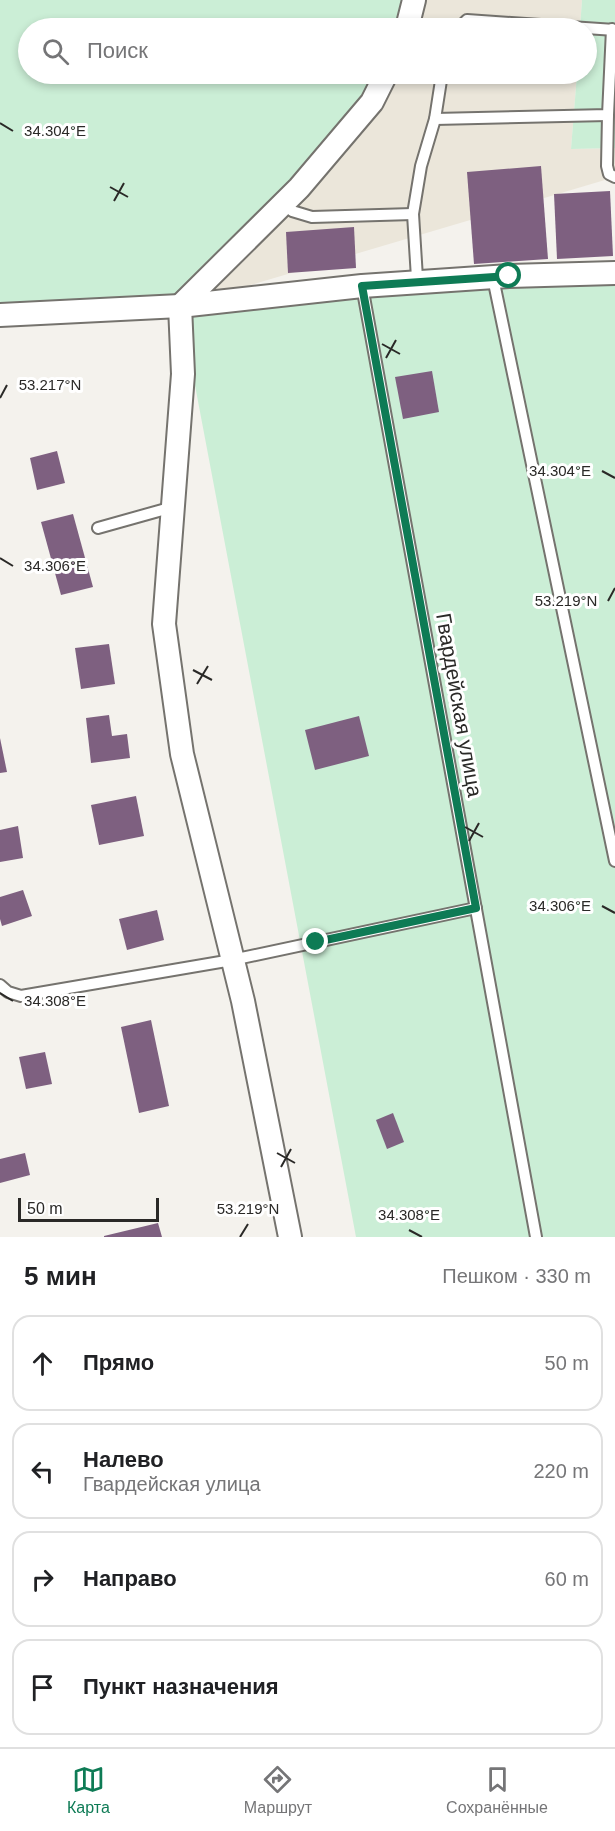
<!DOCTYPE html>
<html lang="ru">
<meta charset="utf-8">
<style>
body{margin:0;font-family:Arial,sans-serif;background:#f6f6f6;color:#202124}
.scale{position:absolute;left:18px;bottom:15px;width:141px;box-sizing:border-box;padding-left:6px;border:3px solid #2a2927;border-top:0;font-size:16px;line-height:21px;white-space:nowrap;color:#2a2927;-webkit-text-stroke:4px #fff;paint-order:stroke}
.stop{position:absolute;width:18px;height:18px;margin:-14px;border:4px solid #0e7b55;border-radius:50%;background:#fff}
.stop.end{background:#0e7b55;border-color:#fff;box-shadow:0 2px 6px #0008}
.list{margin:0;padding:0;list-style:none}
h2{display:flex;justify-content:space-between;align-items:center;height:78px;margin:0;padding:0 24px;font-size:26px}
h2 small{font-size:20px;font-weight:400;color:#757577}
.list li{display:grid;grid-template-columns:39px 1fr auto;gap:18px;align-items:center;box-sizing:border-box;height:96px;margin:0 12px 12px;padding:0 12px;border:2px solid #e0e0e0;border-radius:18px}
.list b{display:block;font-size:22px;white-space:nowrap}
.list p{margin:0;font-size:20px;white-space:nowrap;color:#757577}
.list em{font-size:20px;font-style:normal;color:#757577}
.icon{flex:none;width:33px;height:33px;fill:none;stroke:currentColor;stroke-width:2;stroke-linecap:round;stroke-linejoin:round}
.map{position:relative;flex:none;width:615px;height:1237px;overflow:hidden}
.search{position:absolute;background:#fff;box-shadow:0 3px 9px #0003;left:18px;right:18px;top:18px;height:66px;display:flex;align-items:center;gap:15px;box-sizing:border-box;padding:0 21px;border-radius:33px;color:#757577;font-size:22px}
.sheet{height:510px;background:#fff}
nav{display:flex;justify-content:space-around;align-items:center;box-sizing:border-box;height:84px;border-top:2px solid #e0e0e0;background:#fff;font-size:16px;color:#757577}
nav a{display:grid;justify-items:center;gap:3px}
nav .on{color:#0e7b55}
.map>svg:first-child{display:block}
.built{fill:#ebe6da}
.green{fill:#cbeed6}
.building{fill:#7e6080}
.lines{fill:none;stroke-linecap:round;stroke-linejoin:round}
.lane-casing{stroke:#75736e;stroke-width:14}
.street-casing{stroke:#75736e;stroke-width:26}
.lane{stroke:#fff;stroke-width:10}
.street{stroke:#fff;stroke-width:22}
.route{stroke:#0e7b55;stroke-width:8}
.ticks{fill:none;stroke:#2a2927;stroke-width:2}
.labels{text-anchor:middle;stroke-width:6;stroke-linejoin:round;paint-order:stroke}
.street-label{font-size:21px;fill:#2a2927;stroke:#fff}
.ticks-label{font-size:15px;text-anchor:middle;fill:#2a2927;stroke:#fff;stroke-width:6;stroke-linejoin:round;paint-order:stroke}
</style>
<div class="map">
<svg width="615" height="1237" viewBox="0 0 615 1237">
<rect width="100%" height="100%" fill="#f4f2ed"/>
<g class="built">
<polygon points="414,0 582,0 580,28 407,28"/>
<polygon points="386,74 577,74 571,149 615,148 615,177 180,306 292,211"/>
</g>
<g class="green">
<polygon points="0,0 414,0 407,28 28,28 28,74 386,74 181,305 615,273 615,1237 356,1237 180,306 0,315"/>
<polygon points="582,0 615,0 615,148 571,149 577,74 586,74 586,28 580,28"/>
</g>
<g class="building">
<polygon points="541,166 548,259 474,264 467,172"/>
<polygon points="610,191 613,256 557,259 554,194"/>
<polygon points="354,227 356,268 288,273 286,232"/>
<polygon points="432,371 439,412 403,419 395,377"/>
<polygon points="57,451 65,483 37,490 30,458"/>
<polygon points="73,514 93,587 61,595 41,522"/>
<polygon points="109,644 115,684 81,689 75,648"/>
<polygon points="109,715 112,736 127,734 130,758 91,763 86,718"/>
<polygon points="359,716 369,756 315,770 305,730"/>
<polygon points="0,738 7,772 0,773"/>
<polygon points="136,796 144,836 99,845 91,805"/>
<polygon points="18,826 23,858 0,862 0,830"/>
<polygon points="23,890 32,916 2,926 0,919 0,897"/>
<polygon points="157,910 164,940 127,950 119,919"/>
<polygon points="151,1020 169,1106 139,1113 121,1027"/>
<polygon points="45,1052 52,1084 26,1089 19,1057"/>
<polygon points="393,1113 404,1142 387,1149 376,1120"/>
<polygon points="25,1153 30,1175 0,1183 0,1159"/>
<polygon points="158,1223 162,1237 104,1237 104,1236"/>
</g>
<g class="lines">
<defs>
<g id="lane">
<polyline points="459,28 467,20 615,30"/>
<polyline points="608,115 607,166 609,174 615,177"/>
<polyline points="435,119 608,115 612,29"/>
<polyline points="292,211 312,217 413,214"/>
<polyline points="417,278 413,214 421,166 435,119 442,74"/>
<polyline points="493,278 615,861"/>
<polyline points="362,286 536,1237"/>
<polyline points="98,528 173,507"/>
<polyline points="0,985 8,992 21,996 232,960 476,908"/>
</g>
<g id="street">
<polyline points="407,28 414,0"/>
<polyline points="0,315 180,306 362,286 509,276 615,273"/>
<polyline points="290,1237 243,1001 182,754 164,624 183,374 180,306 299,188 372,102 386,74"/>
</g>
</defs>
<use href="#lane" class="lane-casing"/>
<use href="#street" class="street-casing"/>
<use href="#lane" class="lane"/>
<use href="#street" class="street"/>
</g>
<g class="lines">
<polyline class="route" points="316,942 476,908 362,286 509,276"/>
</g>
<path class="ticks" d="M0,123L13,131M110,187L128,197M114,201L124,183M382,344L400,354M386,358L396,340M0,398L7,385M602,471L615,478M0,558L13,566M608,601L615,588M193,670L212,680M197,684L208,666M465,827L483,837M469,841L479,823M602,906L615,913M0,993L13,1001M277,1153L295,1163M281,1167L291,1149M409,1230L422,1237M240,1237L248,1224"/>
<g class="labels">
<g class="street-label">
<text transform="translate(459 705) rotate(80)" y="7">Гвардейская улица</text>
</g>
</g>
<g class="ticks-label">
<text x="55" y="136">34.304°E</text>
<text x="50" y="390">53.217°N</text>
<text x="560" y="476">34.304°E</text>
<text x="55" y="571">34.306°E</text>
<text x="566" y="606">53.219°N</text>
<text x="560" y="911">34.306°E</text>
<text x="55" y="1006">34.308°E</text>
<text x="248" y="1214">53.219°N</text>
<text x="409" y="1220">34.308°E</text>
</g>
</svg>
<div class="scale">50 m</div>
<div class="stop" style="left:509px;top:276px"></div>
<div class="stop end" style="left:316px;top:942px"></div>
<div class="search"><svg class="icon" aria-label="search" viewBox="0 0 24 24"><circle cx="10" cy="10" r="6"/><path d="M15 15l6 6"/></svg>Поиск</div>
</div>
<section class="sheet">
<h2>5 мин<small>Пешком · 330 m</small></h2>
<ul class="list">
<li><svg class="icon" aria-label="ahead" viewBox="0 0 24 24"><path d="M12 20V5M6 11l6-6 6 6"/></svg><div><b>Прямо</b></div><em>50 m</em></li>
<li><svg class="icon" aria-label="left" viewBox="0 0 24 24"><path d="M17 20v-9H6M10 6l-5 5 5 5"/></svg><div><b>Налево</b><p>Гвардейская улица</p></div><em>220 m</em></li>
<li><svg class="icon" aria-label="right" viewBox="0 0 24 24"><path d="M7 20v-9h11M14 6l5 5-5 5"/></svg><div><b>Направо</b></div><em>60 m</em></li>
<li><svg class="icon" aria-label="arrive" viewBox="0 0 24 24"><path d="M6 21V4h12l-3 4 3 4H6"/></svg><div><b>Пункт назначения</b></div></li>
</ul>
</section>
<nav>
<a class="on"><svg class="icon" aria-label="map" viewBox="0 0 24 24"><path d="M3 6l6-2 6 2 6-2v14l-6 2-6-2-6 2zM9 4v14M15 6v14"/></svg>Карта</a>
<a><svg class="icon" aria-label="directions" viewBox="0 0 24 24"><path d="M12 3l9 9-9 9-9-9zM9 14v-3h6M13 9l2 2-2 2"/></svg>Маршрут</a>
<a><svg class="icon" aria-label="saved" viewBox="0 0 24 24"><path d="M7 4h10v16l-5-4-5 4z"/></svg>Сохранённые</a>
</nav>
